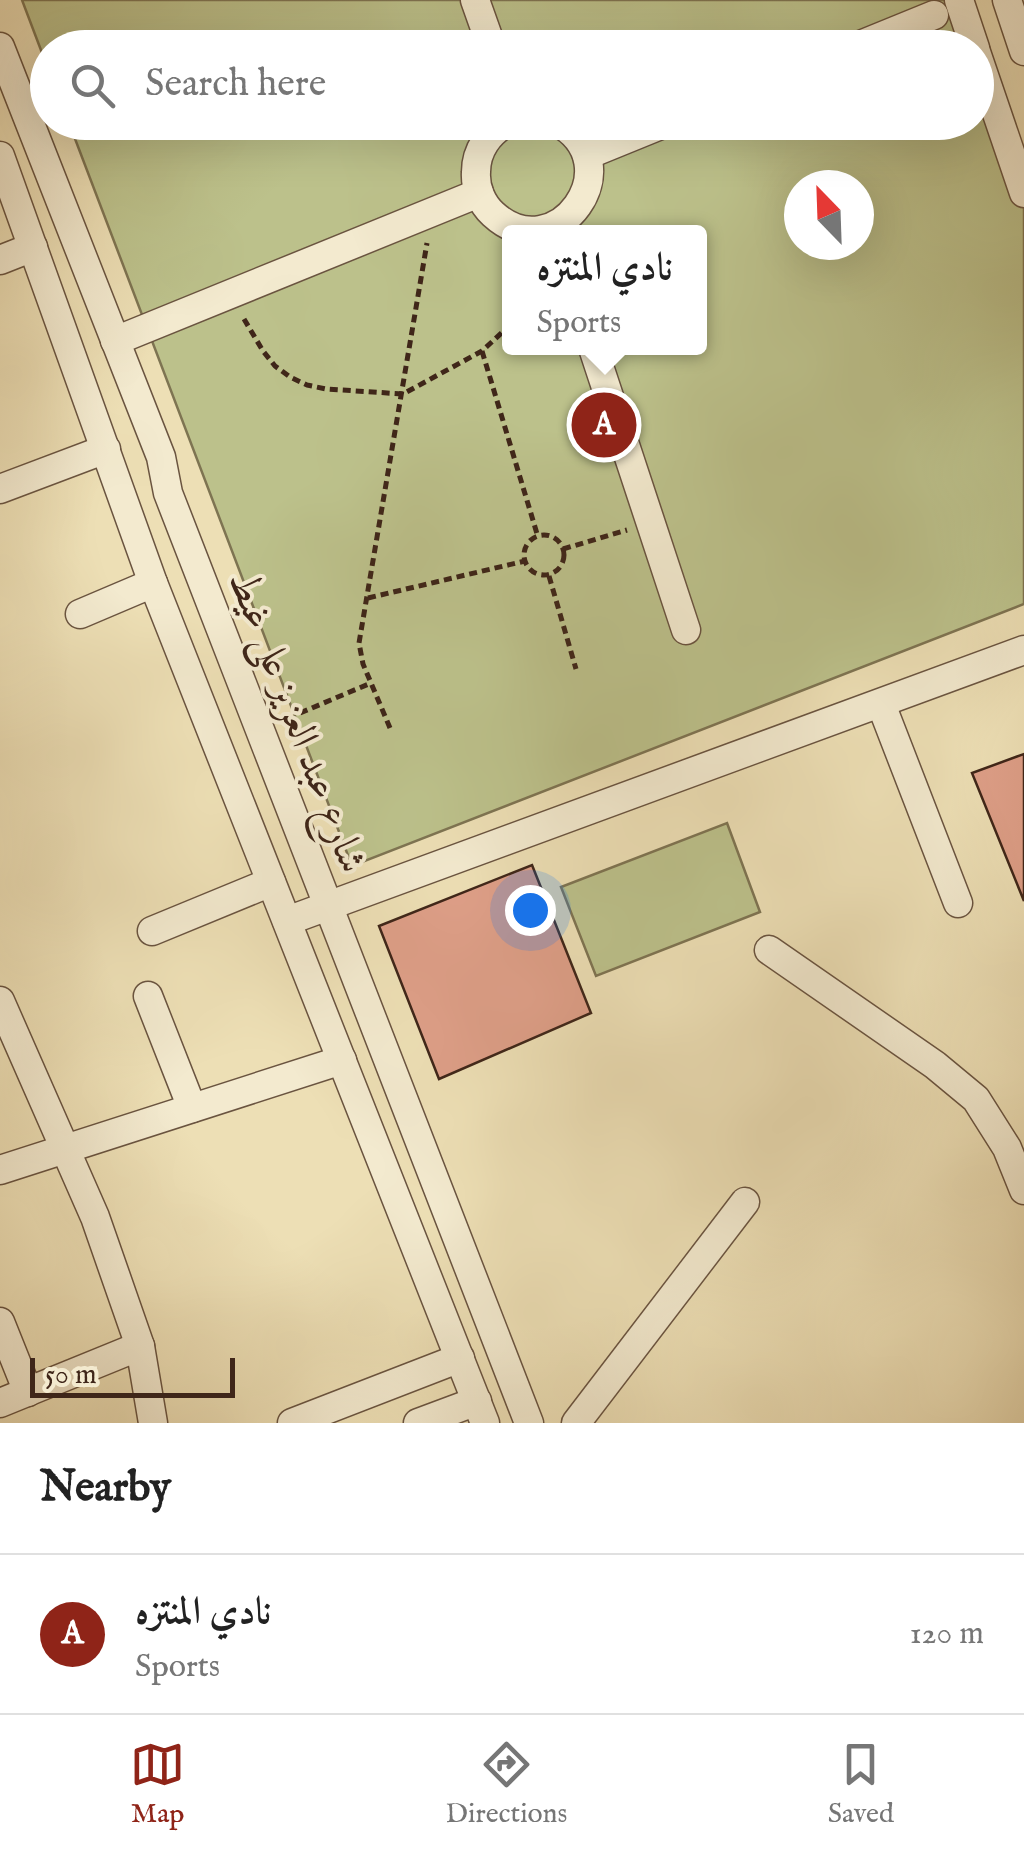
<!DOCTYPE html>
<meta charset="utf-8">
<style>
body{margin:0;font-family:"IM FELL English",Amiri,serif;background:#f6f6f6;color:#222}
.compass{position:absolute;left:784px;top:170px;width:90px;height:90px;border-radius:50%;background:#fff;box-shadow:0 10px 40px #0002;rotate:337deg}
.scale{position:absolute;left:30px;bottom:25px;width:205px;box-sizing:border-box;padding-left:10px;border:5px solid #3f2619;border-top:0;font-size:28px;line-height:35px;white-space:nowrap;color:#3f2619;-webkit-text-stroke:8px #f3eacf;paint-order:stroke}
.you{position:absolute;left:530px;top:910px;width:35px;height:35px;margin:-25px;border:8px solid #fff;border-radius:50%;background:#1a73e8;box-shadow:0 0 0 15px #1a73e833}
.badge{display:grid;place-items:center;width:65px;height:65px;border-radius:50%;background:#8f2418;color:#fff;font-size:32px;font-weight:700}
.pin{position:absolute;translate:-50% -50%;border:5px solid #fff;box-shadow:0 2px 10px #0006}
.popup{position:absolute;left:502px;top:225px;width:205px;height:130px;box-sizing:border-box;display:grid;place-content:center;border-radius:10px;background:#fff;filter:drop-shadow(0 2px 8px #0005);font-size:32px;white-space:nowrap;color:#767676}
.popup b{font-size:38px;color:#222}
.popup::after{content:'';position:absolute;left:50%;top:100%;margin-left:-20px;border:20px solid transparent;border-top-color:#fff}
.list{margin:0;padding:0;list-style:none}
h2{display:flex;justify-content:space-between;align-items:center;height:130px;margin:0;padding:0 40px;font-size:42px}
h2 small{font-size:32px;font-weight:400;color:#767676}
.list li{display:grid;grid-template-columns:65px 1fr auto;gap:30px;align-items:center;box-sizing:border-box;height:160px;padding:0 40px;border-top:2px solid #e0e0e0}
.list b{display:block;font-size:38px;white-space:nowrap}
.list p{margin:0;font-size:32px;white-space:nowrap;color:#767676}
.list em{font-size:32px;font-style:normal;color:#767676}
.icon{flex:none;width:55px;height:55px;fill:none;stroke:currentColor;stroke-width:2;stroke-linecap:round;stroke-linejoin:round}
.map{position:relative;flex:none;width:1024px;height:1423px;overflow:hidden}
.search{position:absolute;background:#fff;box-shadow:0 10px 40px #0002;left:30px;right:30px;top:30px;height:110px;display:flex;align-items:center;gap:25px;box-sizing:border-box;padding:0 35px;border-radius:55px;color:#767676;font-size:38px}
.sheet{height:290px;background:#fff}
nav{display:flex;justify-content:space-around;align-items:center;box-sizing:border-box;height:140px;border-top:2px solid #e0e0e0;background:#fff;font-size:28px;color:#767676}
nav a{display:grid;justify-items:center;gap:5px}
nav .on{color:#8f2418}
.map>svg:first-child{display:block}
.green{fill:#bcc18b;stroke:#7e7452;stroke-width:2.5;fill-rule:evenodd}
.building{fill:#de9f88;stroke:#3f2619;stroke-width:2.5}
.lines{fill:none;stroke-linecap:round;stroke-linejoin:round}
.minor-casing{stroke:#6a5440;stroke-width:31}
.path{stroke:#3f2619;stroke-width:5;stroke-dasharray:8 5;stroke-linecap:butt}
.minor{stroke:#f3eacf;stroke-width:28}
.labels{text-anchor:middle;stroke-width:8;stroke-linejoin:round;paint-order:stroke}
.street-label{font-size:40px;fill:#3f2619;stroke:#f3eacf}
</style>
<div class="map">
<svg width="1024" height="1423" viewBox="0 0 1024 1423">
<rect width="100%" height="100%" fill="#eddfb5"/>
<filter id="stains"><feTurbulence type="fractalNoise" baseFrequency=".002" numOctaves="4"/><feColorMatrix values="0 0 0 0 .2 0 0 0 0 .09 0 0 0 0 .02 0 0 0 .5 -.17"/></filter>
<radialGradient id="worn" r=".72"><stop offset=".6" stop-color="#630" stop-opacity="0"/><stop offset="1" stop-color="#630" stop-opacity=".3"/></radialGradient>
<g class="green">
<polygon points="22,0 956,0 972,47 48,48 47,66"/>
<path d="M977,62L1024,206V604L352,866L69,123L976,122ZM799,185H859V245H799ZM509,232H699V348H509Z"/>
<polygon points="727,823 760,912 596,976 561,887"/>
</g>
<g class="building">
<polygon points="1024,754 1024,901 972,773"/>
<polygon points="532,865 591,1013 439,1079 379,926"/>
</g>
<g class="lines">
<defs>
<g id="minor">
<polyline points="475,0 492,48"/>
<polyline points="959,0 975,48"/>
<polyline points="1007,0 1024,51"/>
<polyline points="0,47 161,457 168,493 529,1423"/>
<polyline points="853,48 934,15"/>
<polyline points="976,52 1024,193"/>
<path d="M508,122C489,132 476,150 476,172C475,188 482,204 493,214C556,272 634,164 557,122"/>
<polyline points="587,155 668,122"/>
<polyline points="0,156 153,583 485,1423"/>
<polyline points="0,260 33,247"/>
<polyline points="115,341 479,193"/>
<polyline points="593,348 686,630"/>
<polyline points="0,489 106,449"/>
<polyline points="80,614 153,583"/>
<polyline points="881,704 958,903"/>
<polyline points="287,921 1024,650"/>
<polyline points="152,931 271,882"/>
<polyline points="769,950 935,1065 976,1099 1007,1148 1024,1190"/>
<polyline points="148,996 192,1108"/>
<polyline points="0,1001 95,1217 140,1346 153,1423"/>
<polyline points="0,1170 342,1060"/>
<polyline points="0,1322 28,1392"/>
<polyline points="0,1403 140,1346"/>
<polyline points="292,1423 460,1358"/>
<polyline points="418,1423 477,1401"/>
<polyline points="576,1423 745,1202"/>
</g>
</defs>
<use href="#minor" class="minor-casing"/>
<g class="path">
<polyline points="244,319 263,351 275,366 290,377 307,385 326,389 403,394 482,351 509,326"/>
<polyline points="482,351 538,537"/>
<circle cx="544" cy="555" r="20"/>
<polyline points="563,549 627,530"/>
<polyline points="549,576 576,669"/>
<polyline points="368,598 525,561"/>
<polyline points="300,713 371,683"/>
<polyline points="390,728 363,664 359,643 427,243"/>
</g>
<use href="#minor" class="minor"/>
</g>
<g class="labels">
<g class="street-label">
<text transform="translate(299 721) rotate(69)" y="14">شارع عبد العزيز على غيط</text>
</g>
</g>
<rect width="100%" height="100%" filter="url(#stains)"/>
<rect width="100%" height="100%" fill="url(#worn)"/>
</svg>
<svg class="compass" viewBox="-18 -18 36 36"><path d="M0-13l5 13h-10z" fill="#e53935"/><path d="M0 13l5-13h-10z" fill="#767676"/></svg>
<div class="scale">50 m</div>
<div class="you"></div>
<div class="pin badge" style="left:604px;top:425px">A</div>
<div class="popup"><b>نادي المنتزه</b>Sports</div>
<div class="search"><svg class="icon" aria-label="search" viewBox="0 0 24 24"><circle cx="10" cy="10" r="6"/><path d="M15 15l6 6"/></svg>Search here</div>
</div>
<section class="sheet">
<h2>Nearby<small></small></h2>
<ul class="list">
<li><span class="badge">A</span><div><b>نادي المنتزه</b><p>Sports</p></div><em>120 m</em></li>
</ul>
</section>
<nav>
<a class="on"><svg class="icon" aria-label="map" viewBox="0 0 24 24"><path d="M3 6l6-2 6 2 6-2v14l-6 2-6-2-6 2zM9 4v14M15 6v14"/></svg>Map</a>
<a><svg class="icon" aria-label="directions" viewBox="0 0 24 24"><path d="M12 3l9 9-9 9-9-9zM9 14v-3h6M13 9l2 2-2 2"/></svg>Directions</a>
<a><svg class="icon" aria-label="saved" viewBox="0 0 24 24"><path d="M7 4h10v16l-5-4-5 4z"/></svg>Saved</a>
</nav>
